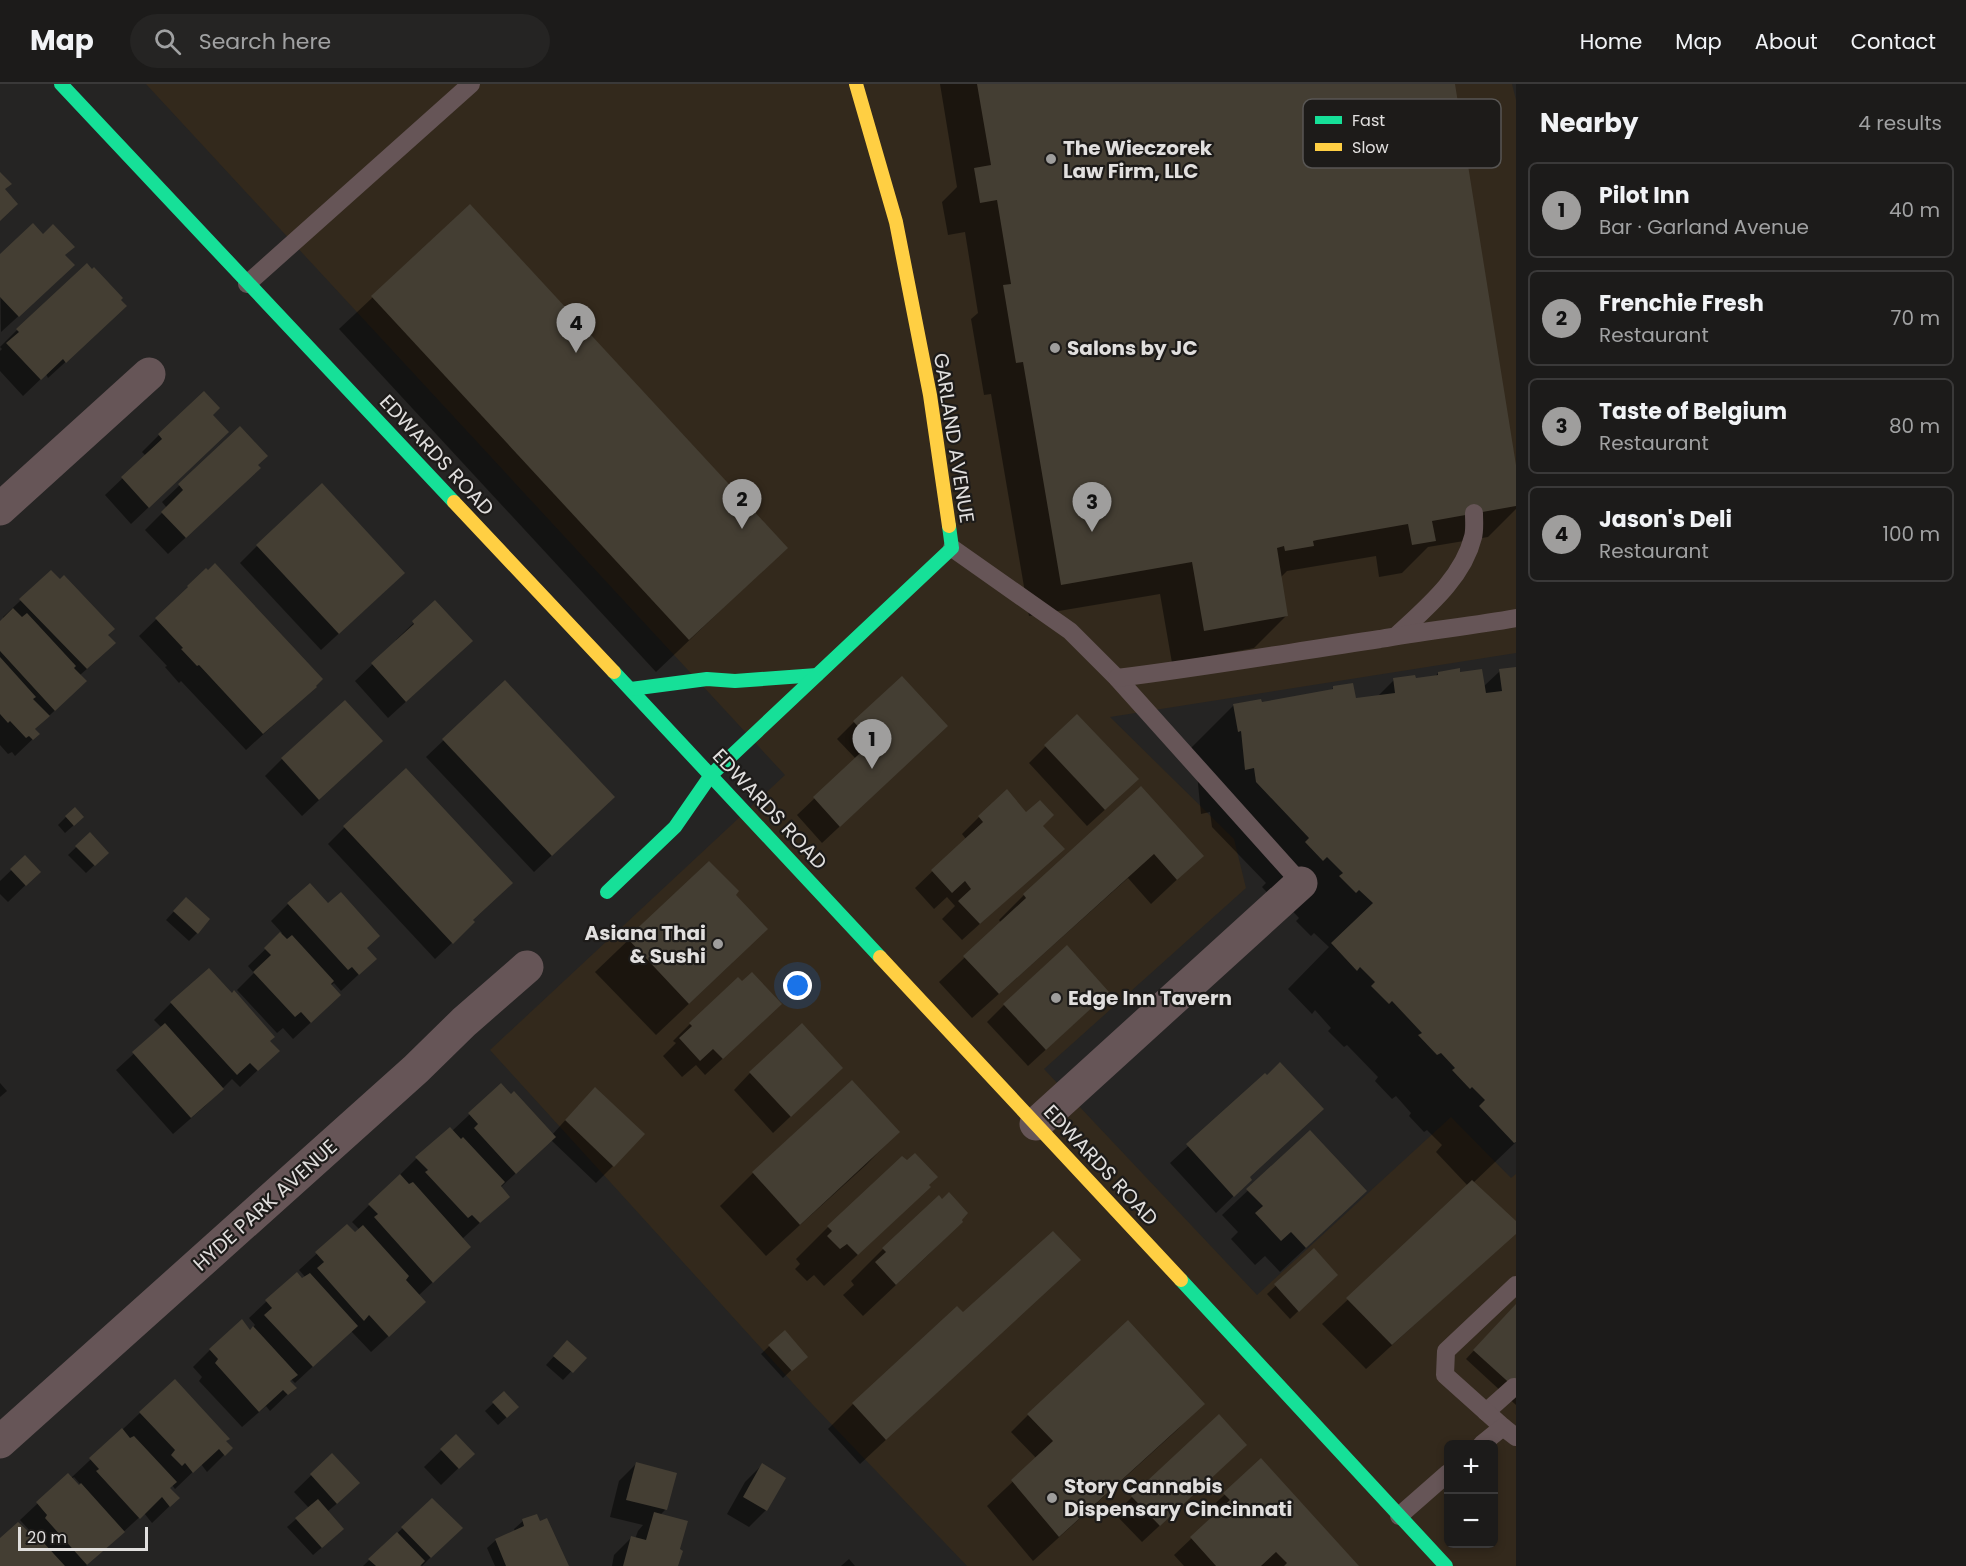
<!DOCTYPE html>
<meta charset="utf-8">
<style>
body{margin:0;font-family:Poppins,sans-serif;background:#252423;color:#f1f3f6}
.controls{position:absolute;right:18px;bottom:18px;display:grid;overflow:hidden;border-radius:9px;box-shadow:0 3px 9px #0003}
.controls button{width:54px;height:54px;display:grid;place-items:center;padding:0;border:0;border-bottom:2px solid #3a3939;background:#1c1b1a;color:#f1f3f6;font:30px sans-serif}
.scale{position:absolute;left:18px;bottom:15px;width:130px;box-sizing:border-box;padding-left:6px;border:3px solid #e1dfde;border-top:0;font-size:16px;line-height:21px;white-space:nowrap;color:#e1dfde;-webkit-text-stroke:4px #1d1b19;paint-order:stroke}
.you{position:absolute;left:798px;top:902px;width:21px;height:21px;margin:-15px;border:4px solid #fff;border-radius:50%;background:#1a73e8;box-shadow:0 0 0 9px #1a73e833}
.badge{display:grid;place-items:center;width:39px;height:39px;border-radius:50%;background:#9f9e9d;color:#111;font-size:20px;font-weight:700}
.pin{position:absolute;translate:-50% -50px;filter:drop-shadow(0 2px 3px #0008)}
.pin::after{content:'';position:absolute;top:32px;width:21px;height:18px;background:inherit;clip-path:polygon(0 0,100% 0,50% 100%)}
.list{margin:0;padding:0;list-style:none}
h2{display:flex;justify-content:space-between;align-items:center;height:78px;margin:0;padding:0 24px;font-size:26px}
h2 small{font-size:20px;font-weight:400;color:#a0a1a2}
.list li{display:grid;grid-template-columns:39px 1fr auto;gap:18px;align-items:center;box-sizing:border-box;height:96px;margin:0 12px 12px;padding:0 12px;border:2px solid #3a3939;border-radius:9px}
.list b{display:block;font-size:22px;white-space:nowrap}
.list p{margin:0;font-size:20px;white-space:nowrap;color:#a0a1a2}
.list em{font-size:20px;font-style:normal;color:#a0a1a2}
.icon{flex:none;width:33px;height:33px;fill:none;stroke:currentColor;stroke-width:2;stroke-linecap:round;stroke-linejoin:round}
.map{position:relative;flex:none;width:1516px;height:1482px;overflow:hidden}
header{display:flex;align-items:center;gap:36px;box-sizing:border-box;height:84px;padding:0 30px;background:#1c1b1a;border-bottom:2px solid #3a3939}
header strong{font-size:28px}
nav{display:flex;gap:33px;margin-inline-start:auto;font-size:21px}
.search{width:420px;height:54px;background:#252423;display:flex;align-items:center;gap:15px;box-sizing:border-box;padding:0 21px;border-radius:33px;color:#a0a1a2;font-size:22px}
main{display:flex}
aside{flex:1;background:#1c1b1a}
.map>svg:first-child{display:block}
.commercial{fill:#33291c;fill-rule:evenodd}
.shadow{fill:#0007;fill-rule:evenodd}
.building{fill:#443e33}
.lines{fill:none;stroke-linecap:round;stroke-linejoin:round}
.lane{stroke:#665557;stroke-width:18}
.street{stroke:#665557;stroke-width:33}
.fast{stroke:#16e098;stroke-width:14}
.slow{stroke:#ffcf43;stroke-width:14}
.poi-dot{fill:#9f9e9d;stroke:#1d1b19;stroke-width:2}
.labels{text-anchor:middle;stroke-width:4.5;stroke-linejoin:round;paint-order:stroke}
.poi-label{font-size:20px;font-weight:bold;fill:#e1dfde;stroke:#1d1b19;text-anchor:start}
.street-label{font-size:20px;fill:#e1dfde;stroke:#1d1b19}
.key{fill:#1d1b19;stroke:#585654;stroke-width:1.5}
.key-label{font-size:16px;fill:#e1dfde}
</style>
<header>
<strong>Map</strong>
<div class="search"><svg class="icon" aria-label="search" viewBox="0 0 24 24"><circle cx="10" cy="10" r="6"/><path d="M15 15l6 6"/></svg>Search here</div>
<nav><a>Home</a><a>Map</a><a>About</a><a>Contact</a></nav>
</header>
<main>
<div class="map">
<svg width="1516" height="1482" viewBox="0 0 1516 1482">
<rect width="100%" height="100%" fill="#252423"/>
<path class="commercial" d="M146,0H1512L1516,16V569L1110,633L1234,755L1246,804L1044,985L1257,1211L1451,1033L1511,1094L1516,1090V1482H967L813,1321L490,966L785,691ZM1448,1360H1494V1460H1448Z"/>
<g class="shadow">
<polygon points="940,0 1453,0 1516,389 1516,425 1488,453 1428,463 1402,489 1379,493 1376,472 1287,487 1280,494 1286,532 1254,564 1172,579 1160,510 1029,532 991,310 984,311 971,235 978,229 965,148 948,151 942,118 957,103"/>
<polygon points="470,122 786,464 656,588 339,245"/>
<polygon points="0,172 64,172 56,198 1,248"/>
<polygon points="108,239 48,294 46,290 23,312 0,287 0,267 2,265 0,263 17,246"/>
<polygon points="240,344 257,382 242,401 168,470 145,446 167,424 162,418"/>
<polygon points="159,351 210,365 131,440 105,411 146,372 142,368"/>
<polygon points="257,462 386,506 321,566 240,479"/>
<polygon points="51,488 106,552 97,576 80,591 68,614 34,646 38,650 15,672 12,668 8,670 0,661 0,539 4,535 3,533"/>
<polygon points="435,518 454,574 388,634 355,597 397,557 396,556"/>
<polygon points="171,521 315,603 246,666 181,597 179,599 165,583 167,582 139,552"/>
<polygon points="1516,584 1516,1058 1473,1099 1516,1139 1516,1148 1366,1285 1322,1240 1468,1102 1436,1068 1442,1061 1427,1046 1424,1048 1409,1032 1411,1029 1396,1012 1392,1015 1375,997 1378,993 1347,961 1344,963 1328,947 1331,944 1315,926 1312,930 1288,905 1329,863 1314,849 1311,852 1296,837 1299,834 1282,816 1278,820 1262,803 1266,799 1212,743 1210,728 1201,730 1197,690 1190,665 1234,621 1261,619 1329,608 1334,603 1354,616 1377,613 1394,596 1415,596 1435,593 1438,589 1459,590 1483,603 1500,587"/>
<polygon points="505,598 596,730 534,788 426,673"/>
<polygon points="854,638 929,659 822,759 797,731 856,675 837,655"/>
<polygon points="1046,662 1120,712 1087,742 1029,679"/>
<polygon points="364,674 302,732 265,692 282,675"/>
<polygon points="1141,704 1202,772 1151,820 1128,794 972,934 939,898 1001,839 999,836 1024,811"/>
<polygon points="1026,730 1063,765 962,856 942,835 955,822 947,813 934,825 915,804 966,755 962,750 979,733"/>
<polygon points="66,733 74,741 65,749 58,741"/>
<polygon points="345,743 472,837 456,855 435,875 328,760"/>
<polygon points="90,750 107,769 86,789 68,771"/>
<polygon points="25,773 39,788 8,818 0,810 0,797"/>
<polygon points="709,779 733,811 733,878 656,951 595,888"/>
<polygon points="288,820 328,821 375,875 341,907 334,899 330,902 322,928 293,955 283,944 277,949 237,906 254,889 248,882 282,849 271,837"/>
<polygon points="178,823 197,849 189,857 166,836"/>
<polygon points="171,919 268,957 260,984 240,1003 232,995 205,1022 173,1050 116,986 162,944 154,936"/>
<polygon points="1004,921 1090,925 1028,982 987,938"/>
<polygon points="763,937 705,991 696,981 682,993 663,972 676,959 673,957 690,940"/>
<polygon points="750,989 824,1001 773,1049 734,1006"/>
<polygon points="1265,991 1248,1094 1250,1096 1216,1129 1170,1079"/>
<polygon points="852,998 898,1048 866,1081 766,1172 720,1122 753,1089"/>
<polygon points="0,999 7,1007 0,1013"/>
<polygon points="501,1001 552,1051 578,1022 613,1082 596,1099 551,1056 500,1104 508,1113 462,1155 452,1180 418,1212 407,1235 371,1268 351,1247 295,1299 291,1295 289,1298 294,1304 270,1327 266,1322 242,1343 199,1297 202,1293 193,1283 210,1266 249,1247 255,1241 249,1234 267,1217 306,1194 299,1186 347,1142 355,1150 360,1146 352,1138 416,1075 450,1045 452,1047"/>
<polygon points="1310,1048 1340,1132 1280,1188 1265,1172 1255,1181 1231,1155 1238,1148 1222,1131"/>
<polygon points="896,1135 824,1202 814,1191 807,1197 795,1185 800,1180 796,1175 828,1143"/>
<polygon points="960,1136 961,1138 929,1170 863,1232 843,1211 854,1201 851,1197 883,1165"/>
<polygon points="1314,1166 1336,1191 1290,1235 1267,1210"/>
<polygon points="1079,1176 860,1380 828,1345 853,1320 963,1230"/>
<polygon points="1516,1221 1516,1321 1466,1275"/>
<polygon points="784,1248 806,1272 783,1294 761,1270"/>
<polygon points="567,1258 584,1274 563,1296 546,1281"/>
<polygon points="504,1309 509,1331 498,1341 485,1327"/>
<polygon points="1202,1320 1177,1346 1033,1477 987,1422 1037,1375 1011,1348 1028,1331"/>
<path d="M140,1329L225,1358L231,1364L207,1388L201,1380L175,1405L172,1401L168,1405L178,1414L152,1439L144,1429L86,1482H0V1457L30,1447L20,1436L68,1391L71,1394ZM74,1393L81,1401L79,1403L71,1395Z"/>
<polygon points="456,1352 473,1370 441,1401 424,1383"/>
<polygon points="332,1371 341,1416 327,1428 334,1453 313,1471 287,1443 309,1424 294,1408"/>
<polygon points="1261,1377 1357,1482 1184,1482 1174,1471 1213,1434 1207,1427"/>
<polygon points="1228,1378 1142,1458 1115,1430 1132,1413"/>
<polygon points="636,1380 665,1426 660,1431 678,1466 677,1482 612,1482 614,1471 631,1454 635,1455 638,1447 643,1441 610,1433 619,1397"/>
<polygon points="762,1381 766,1426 749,1443 727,1430 745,1398"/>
<polygon points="432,1416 460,1444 422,1482 420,1480 418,1482 363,1482"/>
<polygon points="523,1437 567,1482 495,1482 487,1464 496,1456 515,1448 514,1445"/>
<polygon points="849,1475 855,1482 841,1482"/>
</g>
<g class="building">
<polygon points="977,0 1455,0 1516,381 1516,422 1432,437 1436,457 1412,461 1408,440 1317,456 1313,457 1314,462 1285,467 1284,462 1277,464 1288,532 1204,547 1192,478 1061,501 1023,278 1016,279 1003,201 1011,200 997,116 980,119 974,84 991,81"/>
<polygon points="0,88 12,100 5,105 18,120 0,137"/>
<polygon points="470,120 788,464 689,556 371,212"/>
<polygon points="33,139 43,150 53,140 75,163 65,171 75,181 19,233 0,213 0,170"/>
<polygon points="87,179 92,185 94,183 123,214 121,216 127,222 66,279 63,275 41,296 6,259 19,248 16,245"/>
<polygon points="204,307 220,324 213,331 229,348 149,424 121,393 162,355 158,350"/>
<polygon points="240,342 268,372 258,381 261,384 186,454 161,428 183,406 178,400"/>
<polygon points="322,399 405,489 339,550 256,461"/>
<polygon points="215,479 323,595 316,602 317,603 263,650 199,581 197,582 181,565 183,564 155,534 188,503 187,502 206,484 208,486"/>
<polygon points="51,486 60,495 64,491 115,545 108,551 116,559 87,585 19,515"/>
<polygon points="435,516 473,557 406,618 371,579 414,540 412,537"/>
<polygon points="13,524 22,533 27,529 76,582 74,584 87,597 55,627 0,567 0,537"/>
<polygon points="0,573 36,613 33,615 50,632 35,645 40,650 33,656 29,652 26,654 10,637 8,639 0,630"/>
<polygon points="1516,583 1516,1058 1514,1059 1479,1022 1485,1016 1472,1003 1470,1005 1452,986 1455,984 1441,969 1437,971 1418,951 1422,949 1392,917 1389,920 1371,902 1375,898 1360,883 1357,887 1331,859 1373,819 1359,806 1356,809 1339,792 1343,789 1327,773 1323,777 1305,758 1309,754 1256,698 1254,684 1245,686 1241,647 1238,648 1233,620 1261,615 1262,618 1333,605 1333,602 1353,599 1356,614 1395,609 1393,594 1415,591 1416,594 1438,591 1438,588 1460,584 1460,588 1482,585 1486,609 1502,607 1499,585"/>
<polygon points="902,592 948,642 840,743 813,713 872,658 853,637"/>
<polygon points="505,596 615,713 552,772 442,655"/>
<polygon points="345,616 383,657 319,716 281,674"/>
<polygon points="1077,630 1139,695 1105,726 1044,661"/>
<polygon points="406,684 513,799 473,836 475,838 453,860 343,742"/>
<polygon points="1141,702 1204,772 1177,796 1154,770 999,910 963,872 1026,814 1023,810"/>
<polygon points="1007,705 1026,728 1040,716 1054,731 1043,742 1065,765 980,840 958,817 971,805 965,797 952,809 931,786 983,738 978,732"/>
<polygon points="75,723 84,733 74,742 65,732"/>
<polygon points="90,748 109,769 95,782 75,762"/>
<polygon points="25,771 41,788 26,802 10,785"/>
<polygon points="709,777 739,807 736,811 768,845 689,920 627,854"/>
<polygon points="310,799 328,819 341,808 380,852 367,864 377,875 359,891 352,883 348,886 287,819"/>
<polygon points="186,813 210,835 198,850 173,827"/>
<polygon points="280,848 287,855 292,851 334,897 331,900 341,911 311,939 301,928 295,933 253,888 271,871 264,864"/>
<polygon points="1067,861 1109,908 1046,966 1003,920"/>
<polygon points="209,884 232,909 234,906 275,953 270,957 280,967 258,987 250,979 237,991 170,918"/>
<polygon points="752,888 782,920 723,975 713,965 700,977 679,954 692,942 689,939 738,893 742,897"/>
<polygon points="165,939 224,1005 191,1034 132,968"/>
<polygon points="802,939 843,984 791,1033 749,988"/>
<polygon points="1280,978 1324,1025 1250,1093 1252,1096 1234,1113 1186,1060 1265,989 1267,991"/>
<polygon points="852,996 900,1048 800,1141 752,1088"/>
<polygon points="501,999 511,1010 514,1007 556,1053 516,1090 474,1044 478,1040 468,1029"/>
<polygon points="595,1003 645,1050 614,1083 565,1036"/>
<polygon points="450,1043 461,1055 463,1053 505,1098 501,1102 510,1113 480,1139 472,1131 468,1134 425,1088 428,1086 415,1073"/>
<polygon points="1310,1046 1367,1107 1306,1164 1291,1148 1281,1157 1255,1129 1263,1122 1246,1105"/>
<polygon points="915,1069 938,1093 929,1101 931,1103 858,1171 847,1160 840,1165 827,1152 832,1147 827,1142 902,1072 907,1076"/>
<polygon points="400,1090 409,1100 413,1098 471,1163 433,1199 374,1133 378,1130 368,1120"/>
<polygon points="1472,1096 1516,1137 1516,1150 1392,1261 1346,1214"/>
<polygon points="949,1108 968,1129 962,1136 963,1138 896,1201 875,1178 886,1168 882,1164 939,1111 942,1115"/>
<polygon points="347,1140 355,1148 363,1141 409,1192 406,1196 426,1218 389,1253 369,1231 364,1237 317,1184 324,1178 315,1168"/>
<polygon points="1053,1147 1081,1176 886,1356 852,1319 957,1222 963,1228"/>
<polygon points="1314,1164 1338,1191 1299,1228 1274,1200"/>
<polygon points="297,1188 302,1194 310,1189 358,1242 313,1283 264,1231 272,1224 265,1216"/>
<polygon points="1516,1220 1516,1305 1473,1266"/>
<polygon points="242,1235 250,1246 253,1242 298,1291 290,1297 297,1304 288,1311 283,1306 259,1328 215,1279 218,1275 209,1265"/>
<polygon points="1128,1236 1205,1320 1059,1453 1011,1396 1053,1357 1027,1330"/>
<polygon points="785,1246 808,1273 792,1287 768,1261"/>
<polygon points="567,1256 587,1274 573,1289 553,1272"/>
<polygon points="175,1295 230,1355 226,1357 233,1364 225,1372 219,1365 193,1389 185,1379 182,1382 171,1371 175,1366 139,1328"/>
<polygon points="504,1307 519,1323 507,1334 492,1318"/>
<polygon points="1219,1330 1247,1361 1160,1442 1131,1412"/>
<polygon points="122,1344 130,1354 134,1352 177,1398 170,1404 180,1414 170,1423 162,1413 140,1435 96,1387 99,1385 89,1374"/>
<polygon points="456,1350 475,1370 459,1385 440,1365"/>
<polygon points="332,1369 360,1399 337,1420 310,1390"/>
<polygon points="1261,1374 1319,1438 1359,1482 1284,1482 1287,1479 1276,1468 1261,1482 1216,1482 1190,1453 1230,1416 1223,1409"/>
<polygon points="636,1378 677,1389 667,1426 626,1416"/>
<polygon points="762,1379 786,1394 767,1427 743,1413"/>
<polygon points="68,1389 79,1401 81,1399 125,1448 87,1481 45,1434 47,1431 36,1418"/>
<polygon points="432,1414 463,1444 431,1474 401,1443"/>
<polygon points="318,1415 344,1445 322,1464 295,1434"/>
<polygon points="654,1428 688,1437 680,1465 683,1467 678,1482 623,1482 631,1452 646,1456"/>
<polygon points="537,1430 540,1437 547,1434 569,1482 506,1482 495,1455 524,1442 522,1435"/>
<polygon points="18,1438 28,1447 31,1445 65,1482 0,1482 0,1454"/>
<polygon points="397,1448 425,1477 420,1482 376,1482 368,1475"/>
</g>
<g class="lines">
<g class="lane">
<polyline points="247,200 471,0"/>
<polyline points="952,464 1070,547 1117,594 1301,799"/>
<path d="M1396,552C1426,524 1463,494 1473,453C1475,446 1474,437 1474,429"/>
<path d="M1117,594C1205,583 1292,568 1380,555C1425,547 1471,542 1516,534"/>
<polyline points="1486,1328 1514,1303"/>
<polyline points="1503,1343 1445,1291 1446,1267 1516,1201"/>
<polyline points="1482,1360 1503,1343 1516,1353"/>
<polyline points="1399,1432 1448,1389"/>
</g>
<g class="street">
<polyline points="0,425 149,290"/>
<polyline points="1036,1040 1301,799"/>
<polyline points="0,1358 416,985 464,938 527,883"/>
</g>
<g class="fast">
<polyline points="61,0 454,418"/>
<polyline points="614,588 880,873"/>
<polyline points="631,605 707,595 735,597 817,591"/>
<polyline points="607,808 675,743 711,691 952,464 949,442"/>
<polyline points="1181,1196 1446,1482"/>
</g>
<g class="slow">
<polyline points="856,0 896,138 930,311 949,442"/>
<polyline points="454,418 614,588"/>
<polyline points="880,873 1181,1196"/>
</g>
</g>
<g class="poi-dot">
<circle cx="1051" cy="75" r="6"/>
<circle cx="1055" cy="264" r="6"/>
<circle cx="718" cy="860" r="6"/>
<circle cx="1056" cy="914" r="6"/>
<circle cx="1052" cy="1414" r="6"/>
</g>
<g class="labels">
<g class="poi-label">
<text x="1063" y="71">The Wieczorek<tspan x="1063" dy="23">Law Firm, LLC</tspan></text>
<text x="1067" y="271">Salons by JC</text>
<text x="706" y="856" text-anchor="end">Asiana Thai<tspan x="706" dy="23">&amp; Sushi</tspan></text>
<text x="1068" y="921">Edge Inn Tavern</text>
<text x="1064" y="1409">Story Cannabis<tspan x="1064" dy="23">Dispensary Cincinnati</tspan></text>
</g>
<g class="street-label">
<text transform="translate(954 354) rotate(81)" y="7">GARLAND AVENUE</text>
<text transform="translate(437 371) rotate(47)" y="7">EDWARDS ROAD</text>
<text transform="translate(770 725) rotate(47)" y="7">EDWARDS ROAD</text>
<text transform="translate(1101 1081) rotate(47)" y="7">EDWARDS ROAD</text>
<text transform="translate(265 1121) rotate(-42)" y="7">HYDE PARK AVENUE</text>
</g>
</g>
<rect x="1303" y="15" width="198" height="69" rx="9" class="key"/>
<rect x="1315" y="32" width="27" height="8" fill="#16e098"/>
<rect x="1315" y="59" width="27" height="8" fill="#ffcf43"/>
<g class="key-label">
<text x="1352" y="42">Fast</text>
<text x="1352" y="69">Slow</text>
</g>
</svg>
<div class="controls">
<button>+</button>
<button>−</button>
</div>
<div class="scale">20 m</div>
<div class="you"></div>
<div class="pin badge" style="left:872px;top:685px">1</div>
<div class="pin badge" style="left:742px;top:445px">2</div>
<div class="pin badge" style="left:1092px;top:448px">3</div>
<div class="pin badge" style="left:576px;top:269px">4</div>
</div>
<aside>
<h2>Nearby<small>4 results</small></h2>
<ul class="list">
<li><span class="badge">1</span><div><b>Pilot Inn</b><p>Bar · Garland Avenue</p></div><em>40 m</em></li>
<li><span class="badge">2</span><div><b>Frenchie Fresh</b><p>Restaurant</p></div><em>70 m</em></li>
<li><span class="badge">3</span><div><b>Taste of Belgium</b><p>Restaurant</p></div><em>80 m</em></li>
<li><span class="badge">4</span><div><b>Jason's Deli</b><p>Restaurant</p></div><em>100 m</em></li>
</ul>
</aside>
</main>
